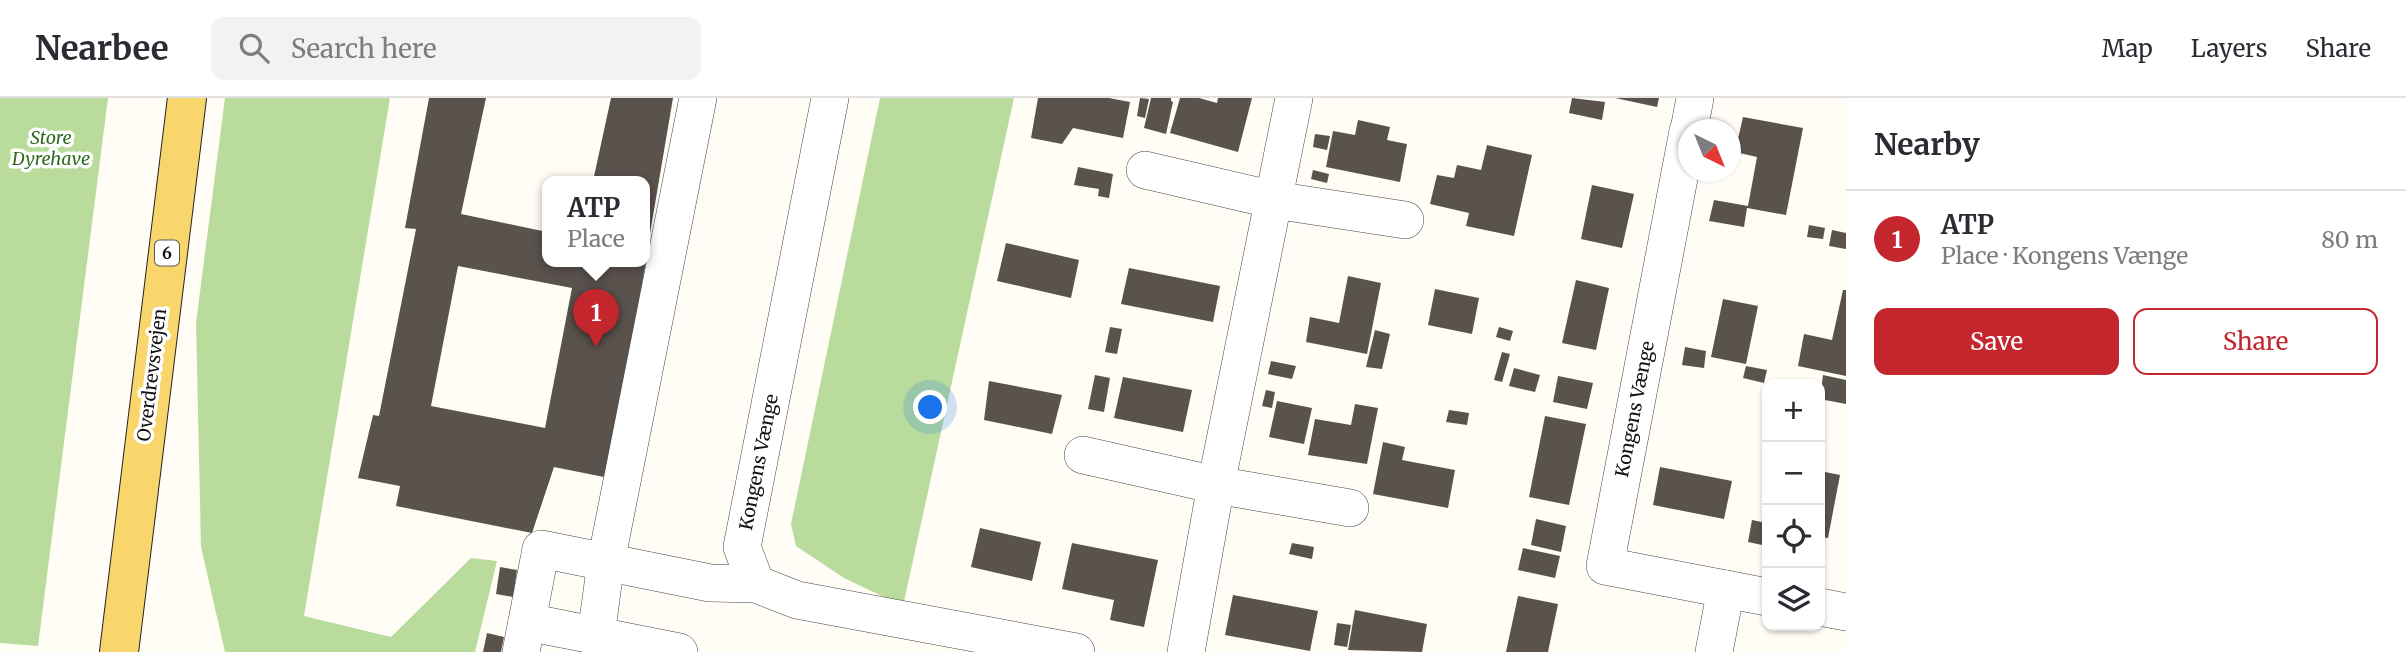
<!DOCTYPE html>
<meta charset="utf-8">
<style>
body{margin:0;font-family:Merriweather,serif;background:#f2f2f3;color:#2b2b33}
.controls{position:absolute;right:21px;bottom:21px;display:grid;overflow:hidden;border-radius:14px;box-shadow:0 2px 5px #0004}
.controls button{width:63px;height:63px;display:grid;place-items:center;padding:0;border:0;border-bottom:2px solid #e1e1e2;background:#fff;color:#2b2b33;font:35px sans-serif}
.compass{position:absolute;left:1678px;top:21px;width:63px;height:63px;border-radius:50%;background:#fff;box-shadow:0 2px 5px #0004;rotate:137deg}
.you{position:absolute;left:931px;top:310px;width:24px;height:24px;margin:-18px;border:5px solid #fff;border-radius:50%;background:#1a73e8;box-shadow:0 0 0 10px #1a73e833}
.badge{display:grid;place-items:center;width:46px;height:46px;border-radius:50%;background:#c4262e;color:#fff;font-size:23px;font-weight:700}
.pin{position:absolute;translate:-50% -58px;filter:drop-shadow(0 2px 4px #0008)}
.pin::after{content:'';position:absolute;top:37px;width:24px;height:21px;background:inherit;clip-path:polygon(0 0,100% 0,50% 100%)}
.popup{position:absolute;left:542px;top:78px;width:108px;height:91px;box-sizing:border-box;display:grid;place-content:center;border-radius:14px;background:#fff;filter:drop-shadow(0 2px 5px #0005);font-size:23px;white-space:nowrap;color:#7c7c81}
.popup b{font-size:26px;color:#2b2b33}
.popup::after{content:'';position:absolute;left:50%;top:100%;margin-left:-14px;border:14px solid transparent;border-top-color:#fff}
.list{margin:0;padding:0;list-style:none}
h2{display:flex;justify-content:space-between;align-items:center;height:91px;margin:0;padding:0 28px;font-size:30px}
h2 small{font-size:23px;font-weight:400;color:#7c7c81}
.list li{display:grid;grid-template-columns:46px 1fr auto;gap:21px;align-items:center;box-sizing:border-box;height:98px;padding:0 28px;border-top:2px solid #e1e1e2}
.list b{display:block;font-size:26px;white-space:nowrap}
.list p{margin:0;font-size:23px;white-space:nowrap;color:#7c7c81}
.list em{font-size:23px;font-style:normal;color:#7c7c81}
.actions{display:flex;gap:14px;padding:21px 28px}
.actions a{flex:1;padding:16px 0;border:2px solid #c4262e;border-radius:14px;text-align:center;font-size:24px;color:#c4262e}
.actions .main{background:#c4262e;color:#fff}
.icon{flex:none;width:38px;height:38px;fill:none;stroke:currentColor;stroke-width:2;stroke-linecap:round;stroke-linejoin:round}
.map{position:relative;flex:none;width:1846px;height:554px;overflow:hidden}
header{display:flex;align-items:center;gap:42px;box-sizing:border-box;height:98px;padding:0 35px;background:#fff;border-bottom:2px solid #e1e1e2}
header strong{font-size:33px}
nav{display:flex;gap:38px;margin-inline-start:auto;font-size:24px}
.search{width:490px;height:63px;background:#f2f2f3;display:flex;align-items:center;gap:18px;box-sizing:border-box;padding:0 24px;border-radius:14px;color:#7c7c81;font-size:26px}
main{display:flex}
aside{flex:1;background:#fff}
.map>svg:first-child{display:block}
.forest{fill:#b9dc9c}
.building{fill:#5a524d;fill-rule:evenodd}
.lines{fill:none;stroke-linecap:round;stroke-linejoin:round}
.minor-casing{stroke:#444;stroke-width:38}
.major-casing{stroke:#222;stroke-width:40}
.minor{stroke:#fff;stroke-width:37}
.major{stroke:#f9d66b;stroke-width:38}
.labels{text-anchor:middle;stroke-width:7;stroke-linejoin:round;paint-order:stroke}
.shield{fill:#fff;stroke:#585858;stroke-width:2}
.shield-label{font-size:16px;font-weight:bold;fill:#111}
.park-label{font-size:18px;font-style:italic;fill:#2f6b1f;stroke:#fff}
.street-label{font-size:18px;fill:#111;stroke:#fff}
</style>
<header>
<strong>Nearbee</strong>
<div class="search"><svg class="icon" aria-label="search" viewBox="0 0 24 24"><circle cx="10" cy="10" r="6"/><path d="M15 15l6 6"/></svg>Search here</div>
<nav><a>Map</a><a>Layers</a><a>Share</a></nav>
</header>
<main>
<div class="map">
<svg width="1846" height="554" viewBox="0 0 1846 554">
<rect width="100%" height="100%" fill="#fffdf5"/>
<g class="forest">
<polygon points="0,0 108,0 38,548 0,545"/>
<polygon points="225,0 390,0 304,518 391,539 471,460 497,463 475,554 225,554 201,449 196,225"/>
<polygon points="880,0 1014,0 903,508 844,480 796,448 791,426"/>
</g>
<g class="building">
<path d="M429,0H486L461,116L547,134V163H646L609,380L554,369L532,435L396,408L400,388L358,380L373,317L379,318L416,131L405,130ZM458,168L572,190L545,330L431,308Z"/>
<polygon points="611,0 673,0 646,159 645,83 593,83"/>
<polygon points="1038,0 1109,0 1130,4 1123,40 1073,30 1062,46 1031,40"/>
<polygon points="1140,0 1149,1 1145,20 1137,18"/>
<polygon points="1151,0 1171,0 1171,3 1173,4 1166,36 1144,30"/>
<polygon points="1180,0 1199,0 1217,5 1218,0 1252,0 1238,54 1170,35"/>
<polygon points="1572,0 1605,4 1602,22 1569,15"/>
<polygon points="1615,0 1659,0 1657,9"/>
<polygon points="1743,19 1803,30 1786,117 1747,110 1744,129 1709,123 1714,102 1748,108 1757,59 1735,54"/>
<polygon points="1358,22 1390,29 1387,42 1407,46 1400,84 1326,69 1333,33 1355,37"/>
<polygon points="1315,36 1330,38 1327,52 1313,49"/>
<polygon points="1487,47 1532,57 1514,138 1466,128 1469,115 1430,106 1437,77 1454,80 1457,67 1481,72"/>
<polygon points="1078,69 1113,76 1109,100 1098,98 1099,91 1074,87"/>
<polygon points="1313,72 1329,76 1327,85 1311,81"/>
<polygon points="1592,87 1634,96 1622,150 1581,141"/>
<polygon points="1809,127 1825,130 1823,141 1807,139"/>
<polygon points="1832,132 1846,135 1846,151 1829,148"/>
<polygon points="1006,145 1079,162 1071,200 997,183"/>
<polygon points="1129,170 1220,188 1213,224 1121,206"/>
<polygon points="1348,178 1381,185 1367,256 1306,244 1310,219 1339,225"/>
<polygon points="1576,182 1609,190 1596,252 1562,245"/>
<polygon points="1435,191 1479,200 1472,236 1428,227"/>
<polygon points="1843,192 1846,192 1846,278 1798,268 1804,236 1832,242"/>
<polygon points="1723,201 1758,208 1746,266 1711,259"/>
<polygon points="1110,229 1122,231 1117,256 1105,254"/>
<polygon points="1499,229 1513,233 1510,243 1496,239"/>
<polygon points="1375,232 1390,236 1382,271 1366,269"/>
<polygon points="1685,249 1706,253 1704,270 1682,267"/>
<polygon points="1502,254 1510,256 1502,284 1494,282"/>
<polygon points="1271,263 1296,268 1292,281 1268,276"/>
<polygon points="1746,268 1767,272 1764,285 1743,280"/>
<polygon points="1514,270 1540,277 1535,294 1509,288"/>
<polygon points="1095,277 1110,280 1104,314 1088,311"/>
<polygon points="1823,277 1846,282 1846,306 1820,301"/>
<polygon points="1558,278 1593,285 1587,311 1553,304"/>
<polygon points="1123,279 1192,292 1183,334 1114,320"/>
<polygon points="989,283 1062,297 1052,336 984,322"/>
<polygon points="1266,292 1275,294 1272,310 1262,308"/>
<polygon points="1277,303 1312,310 1304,346 1269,339"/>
<polygon points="1355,306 1378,310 1367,366 1308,357 1315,321 1351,327"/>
<polygon points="1449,312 1469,315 1467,327 1446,324"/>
<polygon points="1545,318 1586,326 1569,407 1529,399"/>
<polygon points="1383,344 1405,349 1402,362 1455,372 1448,410 1373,396"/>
<polygon points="1660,369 1732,383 1724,421 1653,407"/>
<polygon points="1820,373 1840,377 1828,440 1820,439"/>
<polygon points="1536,421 1566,428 1561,454 1531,447"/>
<polygon points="1752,422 1767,425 1767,448 1748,444"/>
<polygon points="980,430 1041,444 1032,483 971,469"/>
<polygon points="1072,445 1158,462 1144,529 1110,522 1114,502 1062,491"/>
<polygon points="1292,445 1314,449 1312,461 1289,456"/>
<polygon points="1523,450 1560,458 1555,480 1518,472"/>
<polygon points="500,469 517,472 513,499 496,496"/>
<polygon points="1233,497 1318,513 1310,553 1225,537"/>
<polygon points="1518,498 1558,506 1548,554 1506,554"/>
<polygon points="1355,512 1427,526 1422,554 1348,552"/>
<polygon points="1337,525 1351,527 1347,549 1334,547"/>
<polygon points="487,535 504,539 501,554 483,554"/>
</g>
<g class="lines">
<defs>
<g id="minor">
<polyline points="1689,32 1695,0"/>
<polyline points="1688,33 1605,468 1767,499"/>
<polyline points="1145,72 1274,102 1405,122"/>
<polyline points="1083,357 1216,387 1350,410"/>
<polyline points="756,486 742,449 830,0"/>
<polyline points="1820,509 1846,514"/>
<polyline points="527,524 679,554"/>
<polyline points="596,538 606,464 698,0"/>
<polyline points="521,554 541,451 710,485 756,486 797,502 1076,554"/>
<polyline points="1186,554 1216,387 1294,0"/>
<polyline points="1714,554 1726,491"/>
</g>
<polyline id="major" points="119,554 187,0"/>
</defs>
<use href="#minor" class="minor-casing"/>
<use href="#major" class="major-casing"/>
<use href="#minor" class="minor"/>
<use href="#major" class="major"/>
</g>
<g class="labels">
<rect class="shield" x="155" y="142.5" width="24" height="25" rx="5"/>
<g class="shield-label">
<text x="167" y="161">6</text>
</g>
<g class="park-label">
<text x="51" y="46">Store<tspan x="51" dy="21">Dyrehave</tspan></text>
</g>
<g class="street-label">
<text transform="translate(152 277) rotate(-83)" y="6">Overdrevsvejen</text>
<text transform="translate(1635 311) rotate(-79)" y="6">Kongens Vænge</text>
<text transform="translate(759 364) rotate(-79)" y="6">Kongens Vænge</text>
</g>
</g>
</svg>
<div class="controls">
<button>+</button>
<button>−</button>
<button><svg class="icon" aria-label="locate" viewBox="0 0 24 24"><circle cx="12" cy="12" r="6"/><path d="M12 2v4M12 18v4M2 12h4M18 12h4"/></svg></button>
<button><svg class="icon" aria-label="layers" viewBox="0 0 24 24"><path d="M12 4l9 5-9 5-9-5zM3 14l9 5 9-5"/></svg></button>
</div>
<svg class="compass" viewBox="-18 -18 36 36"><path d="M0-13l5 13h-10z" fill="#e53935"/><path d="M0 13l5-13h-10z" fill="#7c7c81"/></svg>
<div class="you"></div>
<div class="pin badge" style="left:596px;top:249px">1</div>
<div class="popup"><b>ATP</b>Place</div>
</div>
<aside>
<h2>Nearby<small></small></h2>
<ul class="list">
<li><span class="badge">1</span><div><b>ATP</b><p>Place · Kongens Vænge</p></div><em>80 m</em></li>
</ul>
<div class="actions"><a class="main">Save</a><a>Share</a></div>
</aside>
</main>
